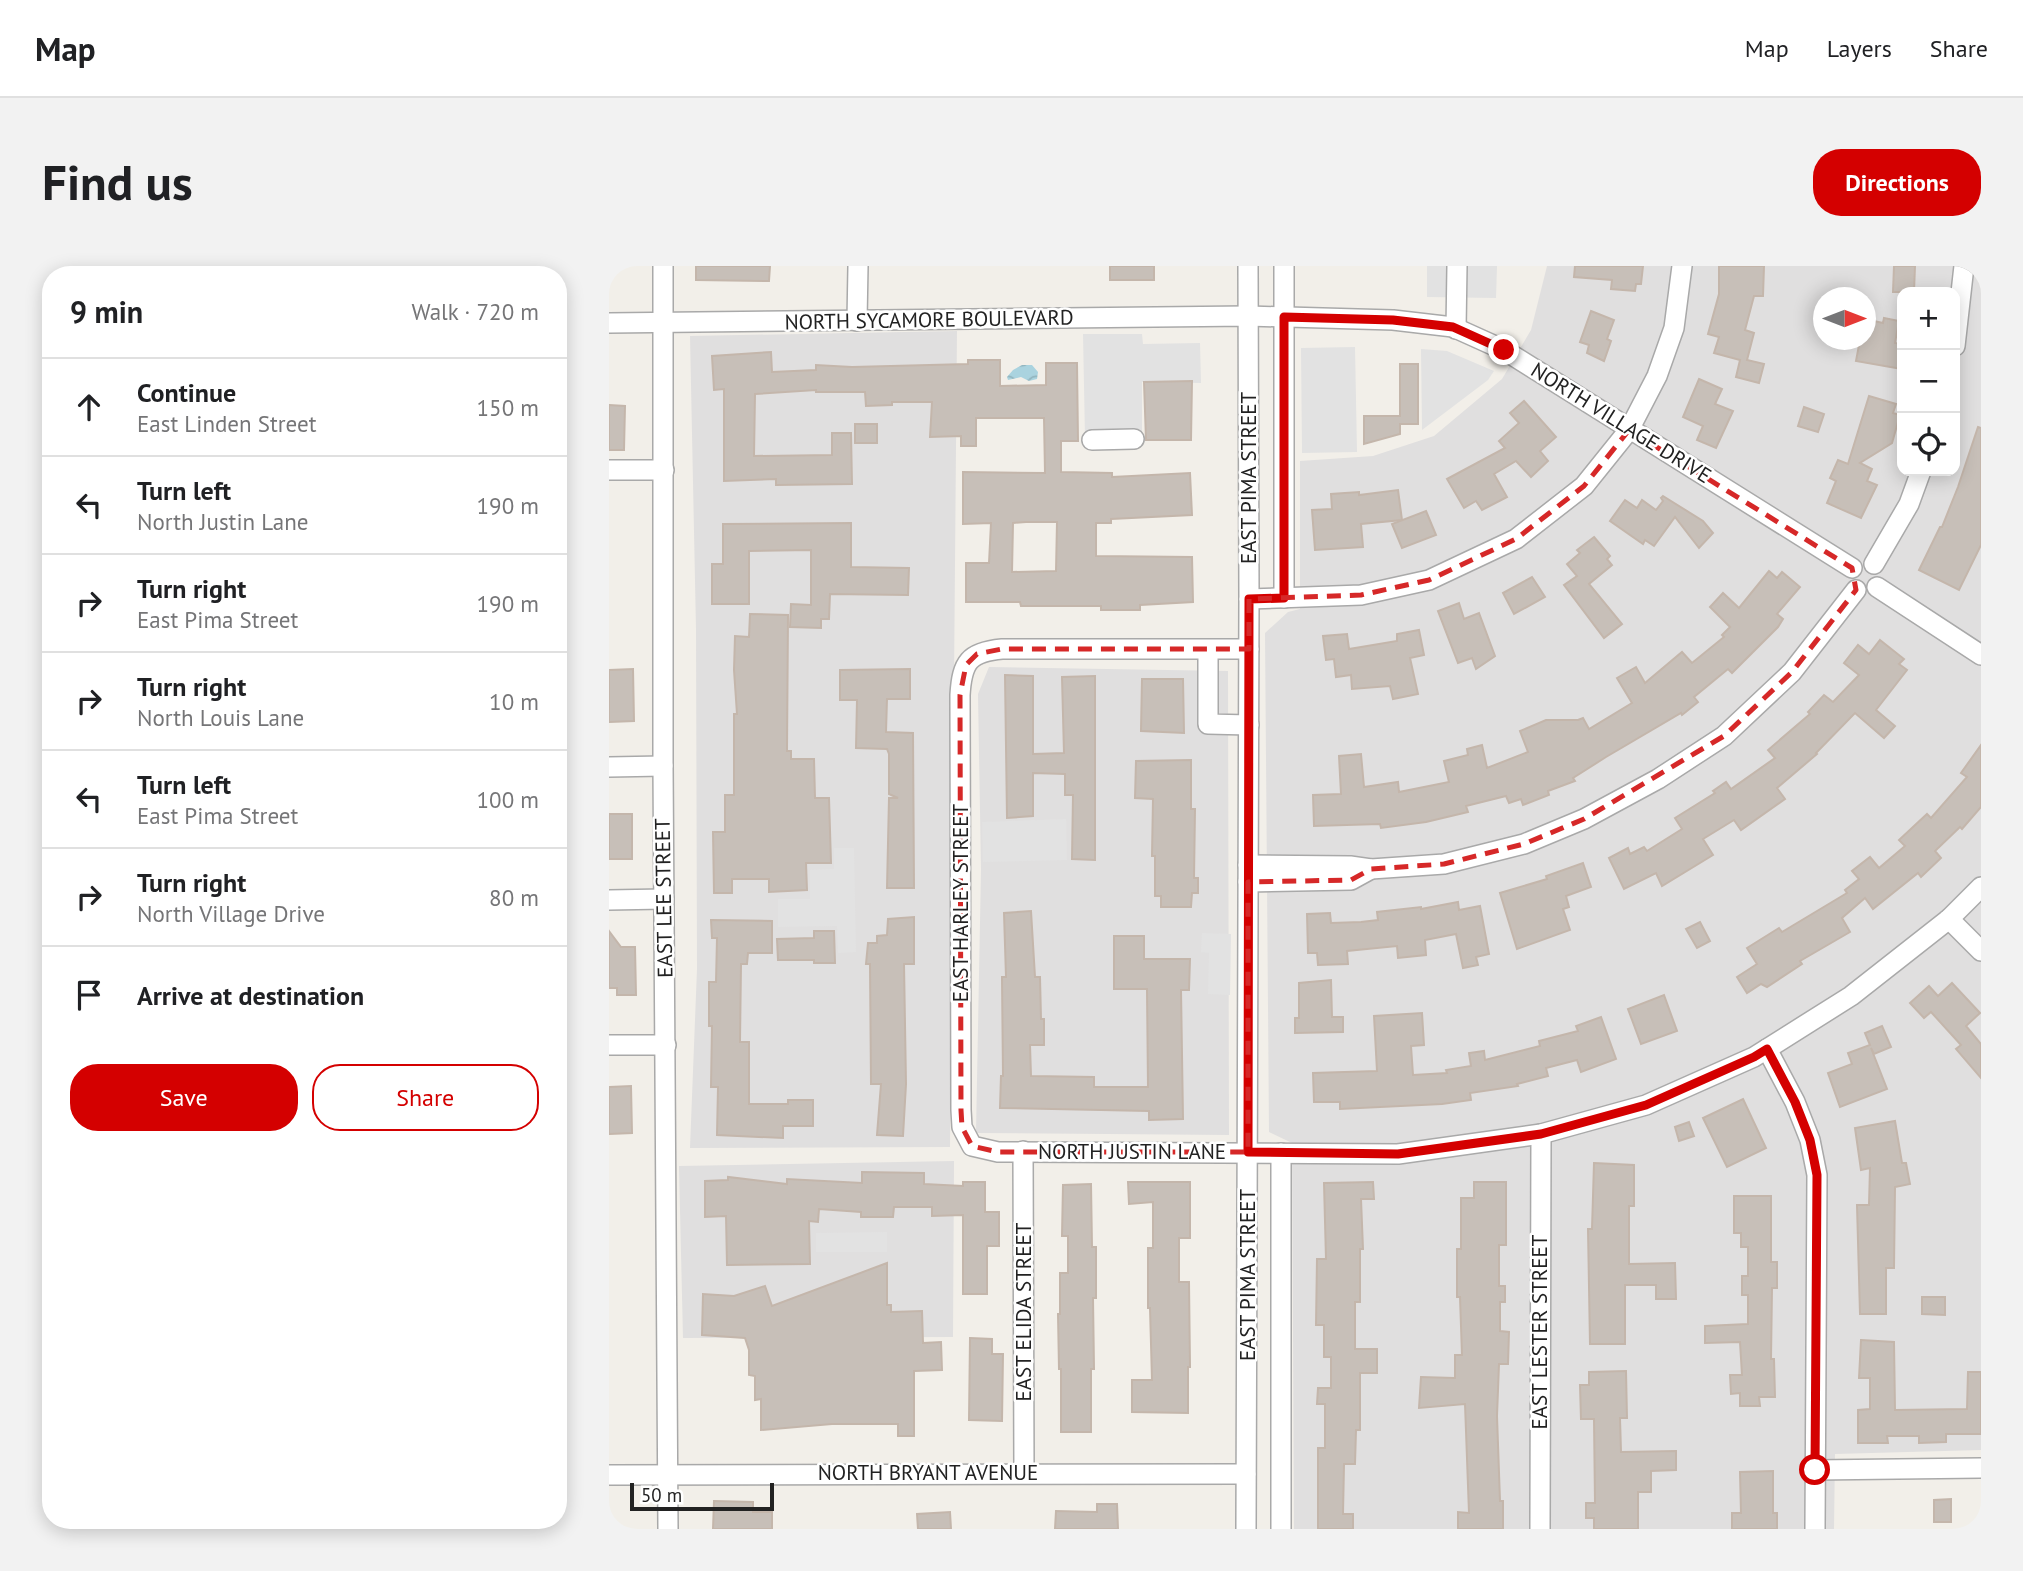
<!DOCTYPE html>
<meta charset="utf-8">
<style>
body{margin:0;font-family:"PT Sans",sans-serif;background:#f2f2f2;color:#202124}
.controls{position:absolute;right:21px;top:21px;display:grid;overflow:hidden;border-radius:14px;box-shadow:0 4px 18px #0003}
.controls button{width:63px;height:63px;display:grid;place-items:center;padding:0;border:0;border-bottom:2px solid #e0e0e0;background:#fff;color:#202124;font:35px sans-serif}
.compass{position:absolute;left:1204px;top:21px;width:63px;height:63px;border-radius:50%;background:#fff;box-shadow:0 4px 18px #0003;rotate:90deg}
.scale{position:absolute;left:21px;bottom:18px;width:144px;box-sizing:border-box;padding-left:7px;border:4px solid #222;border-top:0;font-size:19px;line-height:24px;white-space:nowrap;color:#222;-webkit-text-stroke:5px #fff;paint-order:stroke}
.stop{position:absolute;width:21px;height:21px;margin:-16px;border:5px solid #d40000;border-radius:50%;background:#fff}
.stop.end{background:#d40000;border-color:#fff;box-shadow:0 2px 7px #0008}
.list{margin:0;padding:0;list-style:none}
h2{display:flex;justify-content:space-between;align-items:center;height:91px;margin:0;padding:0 28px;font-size:30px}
h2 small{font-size:23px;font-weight:400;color:#757577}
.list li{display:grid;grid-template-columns:46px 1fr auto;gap:21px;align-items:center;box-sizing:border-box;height:98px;padding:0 28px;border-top:2px solid #e0e0e0}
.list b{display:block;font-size:26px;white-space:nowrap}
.list p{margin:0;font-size:23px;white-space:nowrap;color:#757577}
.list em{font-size:23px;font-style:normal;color:#757577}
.actions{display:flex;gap:14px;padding:21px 28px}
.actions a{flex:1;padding:16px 0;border:2px solid #d40000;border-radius:28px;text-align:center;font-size:24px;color:#d40000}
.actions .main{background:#d40000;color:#fff}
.icon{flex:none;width:38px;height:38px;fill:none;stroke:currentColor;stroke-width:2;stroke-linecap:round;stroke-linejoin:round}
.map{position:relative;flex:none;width:1372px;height:1263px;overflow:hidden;border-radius:28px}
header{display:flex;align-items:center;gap:42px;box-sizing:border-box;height:98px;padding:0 35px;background:#fff;border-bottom:2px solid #e0e0e0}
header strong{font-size:33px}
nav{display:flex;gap:38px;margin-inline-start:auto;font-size:24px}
.intro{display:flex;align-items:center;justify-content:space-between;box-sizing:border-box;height:168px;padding:0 42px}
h1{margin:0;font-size:49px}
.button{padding:18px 32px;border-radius:28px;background:#d40000;color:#fff;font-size:24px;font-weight:700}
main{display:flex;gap:42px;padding:0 42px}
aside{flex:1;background:#fff;border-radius:28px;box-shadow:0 4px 18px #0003}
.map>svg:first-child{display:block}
.residential{fill:#e0dfdf;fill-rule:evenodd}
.parking{fill:#e2e2e2}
.water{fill:url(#water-waves)}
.building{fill:#c7bfb8;stroke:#c4b6ab;stroke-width:2;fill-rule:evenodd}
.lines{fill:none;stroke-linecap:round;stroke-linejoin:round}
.minor-casing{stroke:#a9a9a9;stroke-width:22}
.minor{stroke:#fff;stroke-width:19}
.route{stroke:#d40000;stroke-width:9}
.marked{fill:none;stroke:#d62828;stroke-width:5;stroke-dasharray:14 9;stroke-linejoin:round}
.labels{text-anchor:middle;stroke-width:5;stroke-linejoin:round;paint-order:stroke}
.street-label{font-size:21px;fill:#222;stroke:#fff}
</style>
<header>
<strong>Map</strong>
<nav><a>Map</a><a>Layers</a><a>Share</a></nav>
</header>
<div class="intro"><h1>Find us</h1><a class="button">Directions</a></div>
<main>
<aside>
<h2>9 min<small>Walk · 720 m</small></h2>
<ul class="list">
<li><svg class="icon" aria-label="ahead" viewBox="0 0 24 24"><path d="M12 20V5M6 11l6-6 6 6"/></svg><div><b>Continue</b><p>East Linden Street</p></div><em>150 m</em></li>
<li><svg class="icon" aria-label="left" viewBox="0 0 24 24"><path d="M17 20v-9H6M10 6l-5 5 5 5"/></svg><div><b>Turn left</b><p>North Justin Lane</p></div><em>190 m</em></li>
<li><svg class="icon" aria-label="right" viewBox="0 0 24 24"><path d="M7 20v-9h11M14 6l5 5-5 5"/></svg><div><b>Turn right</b><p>East Pima Street</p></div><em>190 m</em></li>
<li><svg class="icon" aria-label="right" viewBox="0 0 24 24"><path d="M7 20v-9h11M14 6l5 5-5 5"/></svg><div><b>Turn right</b><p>North Louis Lane</p></div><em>10 m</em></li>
<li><svg class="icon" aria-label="left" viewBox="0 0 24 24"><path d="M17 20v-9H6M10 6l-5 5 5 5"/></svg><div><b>Turn left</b><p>East Pima Street</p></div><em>100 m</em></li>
<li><svg class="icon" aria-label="right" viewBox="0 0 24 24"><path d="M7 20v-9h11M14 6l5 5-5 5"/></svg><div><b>Turn right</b><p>North Village Drive</p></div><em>80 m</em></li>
<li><svg class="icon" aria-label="arrive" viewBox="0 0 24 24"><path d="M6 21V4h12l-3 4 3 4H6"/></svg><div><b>Arrive at destination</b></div></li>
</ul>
<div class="actions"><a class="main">Save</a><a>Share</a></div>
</aside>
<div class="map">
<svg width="1372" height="1263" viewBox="0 0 1372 1263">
<defs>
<pattern id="water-waves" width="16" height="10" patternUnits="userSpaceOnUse" patternTransform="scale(1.75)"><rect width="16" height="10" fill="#aad3df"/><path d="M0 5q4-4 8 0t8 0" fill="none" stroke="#92b5bf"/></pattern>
</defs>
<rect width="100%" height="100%" fill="#f2efe9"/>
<g class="residential">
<path d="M938,0H1372V1184L1226,1188L1225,1263H685L683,877L660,866L656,367L679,346L691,343V195L764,190L825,170L893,113L922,64ZM1293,26H1346V205H1293ZM1214,32H1256V74H1214Z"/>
<polygon points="348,65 341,881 81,882 88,703 87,363 81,70"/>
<polygon points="380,401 619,405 620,869 367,867 372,604 369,428"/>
<polygon points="345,895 344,1071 74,1072 70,900"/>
</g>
<g class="parking">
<polygon points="818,0 888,0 887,32 818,31"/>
<polygon points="474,68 533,68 534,78 591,77 592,117 533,116 533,171 476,172"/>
<polygon points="746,81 748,186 693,187 692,82"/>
<polygon points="812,83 838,85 885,105 879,114 813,164"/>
<polygon points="457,553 458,594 374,596 373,556"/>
<polygon points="225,582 245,582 247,686 229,687 228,660 169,661 169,633 201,633 201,604 225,603"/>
<polygon points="593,667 622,668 621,729 599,728 600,687 592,686"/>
<polygon points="278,966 278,986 207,986 207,967"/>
</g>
<polygon class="water" points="413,99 423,99 429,106 428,113 420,115 412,111 399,114 398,111 404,104"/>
<g class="building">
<polygon points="87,0 161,0 160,15 87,14"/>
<rect x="501" y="0" width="44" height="14"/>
<polygon points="966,0 1034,0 1032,18 1027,18 1026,25 1002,23 1003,14 965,11"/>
<polygon points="1110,0 1155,0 1154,30 1145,30 1136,64 1145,67 1138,94 1155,98 1150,117 1127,111 1131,94 1105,87 1110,71 1099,68 1110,28"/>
<polygon points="1285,0 1306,0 1305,26 1284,26"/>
<polygon points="982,45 1005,54 998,73 1002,75 995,95 978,87 980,79 971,76"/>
<polygon points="1275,52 1290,55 1286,77 1293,78 1293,103 1247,95 1251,74 1256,74 1256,53 1274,57"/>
<path d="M162,86L163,106L207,104V99L243,101L359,98V94H391V120L437,119V97H468L469,175H452V206L503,207V211L581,207L583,249L502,253V257H487V290L583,291L584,336L531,339V344H492V340H412L411,336H357V297H380L382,257L354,258V206L436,207L435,152H367V180H352V170L321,171L323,136H283V139L257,140L256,126H207V124L146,128L145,190L223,189V167H242L243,218L167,219V213L115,215V123L105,124L103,90ZM417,256H448L447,305L403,306L404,257Z"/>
<polygon points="791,98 809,98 809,158 791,158 791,168 755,178 755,150 791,150"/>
<polygon points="1090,113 1113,123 1106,138 1124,145 1107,182 1088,174 1094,160 1074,151"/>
<polygon points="583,115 582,174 537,174 535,116"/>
<polygon points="1260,130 1287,138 1284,147 1291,149 1283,177 1251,197 1263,203 1258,215 1268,219 1252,252 1218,237 1227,215 1221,212 1229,194 1239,198"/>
<polygon points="915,135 947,171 931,185 939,195 922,211 907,195 885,208 898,231 873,244 867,235 855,242 838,213 896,182 890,175 910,157 901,147"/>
<polygon points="0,139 16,140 15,184 0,184"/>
<polygon points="1195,141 1215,148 1209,166 1189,160"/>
<rect x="246" y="158" width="22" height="19"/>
<polygon points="1369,161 1372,162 1372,279 1350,324 1310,304 1331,261 1333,261 1349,221"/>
<polygon points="789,224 793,254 752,258 754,281 706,284 703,244 723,243 722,228 750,226 750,229"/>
<polygon points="1054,230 1094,255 1104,267 1090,282 1066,251 1045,280 1036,274 1034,278 1001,255 1016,234 1028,242 1033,234 1047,244 1054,235 1052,232"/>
<polygon points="817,245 827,269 793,282 783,258"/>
<polygon points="242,257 242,301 300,302 299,329 221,328 220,353 212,353 212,362 181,361 182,338 202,339 202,284 140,285 140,338 103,338 103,298 114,298 114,258"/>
<polygon points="985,271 1001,290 998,293 1003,299 980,318 1013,358 995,372 955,319 968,310 958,298 971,287 968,284"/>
<polygon points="1160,305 1168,312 1173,306 1191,321 1168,348 1174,353 1169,361 1123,407 1119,403 1085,431 1089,436 1073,449 1072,447 997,491 964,512 966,515 939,525 940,529 914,539 912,533 900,537 897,530 857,540 859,546 817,556 772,562 771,558 705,560 704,529 732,528 730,490 752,488 755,521 789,516 790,526 840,516 835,495 859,489 858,483 873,479 878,502 919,486 911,465 937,454 969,454 974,452 980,463 1023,437 1008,412 1027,401 1036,417 1073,386 1083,397 1115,371 1113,369 1121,361 1101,341 1114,327 1130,342"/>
<polygon points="923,311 936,331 905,348 894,327"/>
<polygon points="850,337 855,353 870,347 886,390 867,403 863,392 849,397 829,345"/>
<polygon points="141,348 179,349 178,485 182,485 182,493 205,493 206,532 220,532 222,597 197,597 198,624 160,626 160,613 123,613 123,627 105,627 104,566 116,566 116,529 125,529 125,448 128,448 125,404 126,370 140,371"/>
<polygon points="810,364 815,389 801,392 809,428 784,433 781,420 743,423 742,409 727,411 725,393 717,394 714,370 738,368 740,383 788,375 788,368"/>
<polygon points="1271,374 1295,393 1290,398 1298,404 1267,444 1286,460 1275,472 1246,447 1207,487 1208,488 1168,522 1176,533 1132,564 1125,554 1094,573 1104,589 1053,620 1047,607 1015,623 1000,592 1019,582 1021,588 1035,581 1038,585 1073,563 1066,552 1106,527 1104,525 1117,516 1122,523 1166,492 1159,484 1201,448 1199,446 1215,429 1224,436 1250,409 1235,397 1249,379 1260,388"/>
<polygon points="24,403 25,455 0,456 0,404"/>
<polygon points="301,403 301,433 278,433 277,466 304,467 305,622 278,622 280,532 289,532 280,528 280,488 278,483 247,482 248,434 231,434 231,404"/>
<polygon points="396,409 424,410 424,488 455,487 453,411 486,410 486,594 463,593 464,529 456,529 456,508 424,507 424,550 398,552"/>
<polygon points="533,413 574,413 575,467 532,465"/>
<polygon points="1372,479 1372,541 1353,563 1351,561 1326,585 1332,592 1312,611 1309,607 1264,643 1256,632 1233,652 1241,666 1191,695 1193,698 1158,721 1152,718 1138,727 1128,711 1148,698 1138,682 1170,662 1173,666 1238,627 1236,624 1250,613 1243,605 1261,591 1270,602 1296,580 1290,574 1318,548 1322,552 1358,511 1352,507"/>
<polygon points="582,494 582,543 586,543 585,612 589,612 589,627 583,627 582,641 552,641 552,630 546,630 546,590 543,590 544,533 526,532 527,495"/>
<rect x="0" y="548" width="23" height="45"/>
<polygon points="974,597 982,621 957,630 960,641 954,643 961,664 908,683 891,627 938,613 937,610"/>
<polygon points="849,636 850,644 871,640 880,688 867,691 869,699 854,702 847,668 816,674 817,689 789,692 788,680 738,685 739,698 709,699 708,687 699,687 698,648 721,647 722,657 752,656 769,654 768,646 812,641 812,643"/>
<polygon points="422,645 426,711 431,711 432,753 435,753 435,779 421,779 422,810 485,811 485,821 539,821 538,723 505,723 505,670 535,670 535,693 581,693 580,724 572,724 574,853 540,854 540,845 391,842 392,810 394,810 393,711 397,711 395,647"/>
<polygon points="305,651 305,698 295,698 297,818 294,870 268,869 272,818 262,818 261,698 257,698 259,677 268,677 268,670 278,669 279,653"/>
<polygon points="102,654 163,655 163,687 139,687 138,698 132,698 131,776 140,776 140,838 179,838 179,834 204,834 204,860 174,860 174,872 108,869 109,821 102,821 103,760 100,760 100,716 107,716 108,672 103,672"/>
<polygon points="1091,656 1101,675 1088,682 1077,663"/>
<polygon points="0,665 12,681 26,681 27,729 8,729 8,722 0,722"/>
<polygon points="205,665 225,665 226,697 205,697 205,694 169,694 168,673 205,672"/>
<polygon points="722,714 723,751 734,751 734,766 686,767 686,752 690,752 690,717"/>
<polygon points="1343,717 1371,747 1357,760 1372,778 1372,812 1347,783 1352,779 1322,746 1315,752 1301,737 1320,720 1329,730"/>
<polygon points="1055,729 1068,765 1032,778 1019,743"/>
<polygon points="813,747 815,779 802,780 804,809 838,807 837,804 862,800 860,787 875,785 876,794 931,780 930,775 969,765 967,760 992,751 1007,793 972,806 968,794 937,802 939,810 908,818 909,820 861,827 862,834 833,838 731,843 731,836 705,836 704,807 768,805 765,750"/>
<polygon points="1273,760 1282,781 1265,788 1262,782 1278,823 1231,841 1219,807 1243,798 1239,787 1261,779 1256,767"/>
<polygon points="22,820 23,867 0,868 0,821"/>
<polygon points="1134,833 1157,882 1118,901 1094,852"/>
<polygon points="1286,855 1293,897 1297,897 1301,918 1286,921 1285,1002 1277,1002 1277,1048 1251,1048 1248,939 1260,939 1261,902 1252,904 1246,862"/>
<polygon points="1080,856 1085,870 1070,875 1066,861"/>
<polygon points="985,897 1025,899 1025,940 1020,940 1020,998 1066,997 1067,1033 1047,1033 1047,1019 1016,1019 1016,1078 981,1078 979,963 983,963"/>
<polygon points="253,906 315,907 315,918 354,920 354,916 376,916 376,946 390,946 390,980 378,980 378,1028 354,1028 354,949 323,950 323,941 285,941 284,951 252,951 252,946 210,943 209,956 200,955 201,998 118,999 117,950 96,951 96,915 119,914 119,911 178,918 178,913 253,917"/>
<polygon points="519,916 581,916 581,972 570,972 570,1016 580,1016 581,1101 579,1101 579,1147 523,1146 523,1114 543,1114 541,1042 539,1042 539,982 544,982 544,936 520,938"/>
<polygon points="764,916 765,933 752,933 754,983 751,983 751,1036 746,1036 746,1083 768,1083 768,1107 751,1107 751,1164 747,1164 746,1198 735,1198 734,1248 744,1248 744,1263 709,1263 709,1182 716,1182 716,1138 708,1138 709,1122 722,1122 722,1091 715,1091 715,1059 707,1059 708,993 717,993 715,917"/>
<polygon points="865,916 897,916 897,979 890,979 890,1020 896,1020 896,1036 891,1036 891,1065 900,1066 899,1098 890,1098 888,1150 891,1235 894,1235 894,1263 849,1263 849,1246 860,1247 856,1138 810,1142 812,1111 846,1112 846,1089 853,1089 851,1031 848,1031 848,983 852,983 852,932 865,932"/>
<polygon points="482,918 483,981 487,981 487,1032 484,1032 485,1103 482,1103 482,1166 452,1166 452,1103 450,1103 449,1048 451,1048 451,1007 459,1007 459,970 453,970 454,919"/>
<polygon points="1125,930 1162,930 1162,996 1168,996 1168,1022 1163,1022 1162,1093 1165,1093 1166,1131 1150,1131 1151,1140 1131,1140 1131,1127 1122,1128 1121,1109 1133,1109 1131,1076 1096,1077 1096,1060 1139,1058 1139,1029 1133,1029 1133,1010 1139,1010 1139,981 1132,981 1132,967 1125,967"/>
<polygon points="278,997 278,1039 282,1039 282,1046 313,1045 314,1077 332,1076 333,1104 305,1105 305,1170 289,1170 289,1158 223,1158 152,1164 152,1133 146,1134 146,1110 140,1109 140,1084 136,1072 93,1069 94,1028 125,1030 156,1020 163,1040"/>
<polygon points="1313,1031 1336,1031 1336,1049 1313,1048"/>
<polygon points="361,1072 383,1073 383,1088 394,1088 393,1155 360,1154"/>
<polygon points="1252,1074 1285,1076 1286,1144 1358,1143 1359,1106 1372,1106 1372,1168 1337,1168 1337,1176 1310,1177 1310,1170 1278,1170 1279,1177 1249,1177 1249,1144 1261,1143 1261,1112 1250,1112"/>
<polygon points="1017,1105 1018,1152 1011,1152 1012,1186 1067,1185 1067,1204 1042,1205 1042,1226 1029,1226 1029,1263 985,1263 985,1252 977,1252 977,1237 986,1237 985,1153 972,1153 971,1119 980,1119 980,1106"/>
<polygon points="1164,1205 1164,1247 1168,1247 1168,1263 1123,1263 1123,1247 1132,1247 1131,1206"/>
<polygon points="1342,1233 1342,1256 1325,1256 1325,1234"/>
<polygon points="105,1235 144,1236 144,1246 163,1246 163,1263 104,1263"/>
<polygon points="488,1238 508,1238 509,1263 446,1263 447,1245 488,1246"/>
<polygon points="341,1246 342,1263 309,1263 308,1248"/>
</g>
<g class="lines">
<defs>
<g id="minor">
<polyline points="54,0 54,500 59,1263"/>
<polyline points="675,0 675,332"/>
<polyline points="248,55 249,0"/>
<polyline points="0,57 639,50 784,54 844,61 895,84 1243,302"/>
<polyline points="847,63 848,0"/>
<polyline points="1346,80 1355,0"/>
<polyline points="483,174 525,173"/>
<polyline points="0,204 55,204"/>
<polyline points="1265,298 1300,238 1312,205"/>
<polyline points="1268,321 1372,389"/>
<polyline points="640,333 752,329 820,314 907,273 975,220 1020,164 1048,110 1065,62 1073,0"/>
<path d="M640,383H393C360,386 353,396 351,429L352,844L353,861L363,880L389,886L789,888L932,868L1037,839L1145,791L1242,730L1340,653L1372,621"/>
<polyline points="599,384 599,458 640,459"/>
<polyline points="0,501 54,500"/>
<polyline points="639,599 741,600 762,603 835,598 915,578 975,553 1049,513 1115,470 1183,406 1247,324"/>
<polyline points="639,616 742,614 762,603"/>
<polyline points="0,634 55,633"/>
<polyline points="1340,653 1372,685"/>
<polyline points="0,779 57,779"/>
<polyline points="1158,783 1186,836 1201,874 1208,909 1206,1263"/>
<polyline points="414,885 415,1207"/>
<polyline points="672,887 672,1263"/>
<polyline points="1206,1204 1372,1202"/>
<polyline points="0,1209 637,1208"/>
<polyline points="637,1263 640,333 639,0"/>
<polyline points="931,1263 932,868"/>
</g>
</defs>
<use href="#minor" class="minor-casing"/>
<use href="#minor" class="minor"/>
</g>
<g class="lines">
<polyline class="route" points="895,84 844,61 784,54 675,51 675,332 640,333 639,886 789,888 932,868 1037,839 1145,791 1158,783 1186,836 1201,874 1208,909 1206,1204"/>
</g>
<path class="marked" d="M1020,164L1243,302L1247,324L1183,406L1115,470L975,553L915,578L835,598L762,603L742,614L639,616V886H389L363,880L353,861L352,844L351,429L357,399L368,388L393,383H640V333L752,329L820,314L907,273L975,220Z"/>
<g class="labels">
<g class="street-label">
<text transform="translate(320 54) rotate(-1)" y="7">NORTH SYCAMORE BOULEVARD</text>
<text transform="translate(1012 157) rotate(32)" y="7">NORTH VILLAGE DRIVE</text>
<text transform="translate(640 212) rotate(-90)" y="7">EAST PIMA STREET</text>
<text transform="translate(55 632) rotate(-91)" y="7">EAST LEE STREET</text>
<text transform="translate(352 637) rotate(-90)" y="7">EAST HARLEY STREET</text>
<text x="523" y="893">NORTH JUSTIN LANE</text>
<text transform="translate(639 1009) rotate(-90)" y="7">EAST PIMA STREET</text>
<text transform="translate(415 1046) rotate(-90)" y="7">EAST ELIDA STREET</text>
<text transform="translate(931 1066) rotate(-90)" y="7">EAST LESTER STREET</text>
<text x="319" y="1214">NORTH BRYANT AVENUE</text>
</g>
</g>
</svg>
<div class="controls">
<button>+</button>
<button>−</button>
<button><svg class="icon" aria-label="locate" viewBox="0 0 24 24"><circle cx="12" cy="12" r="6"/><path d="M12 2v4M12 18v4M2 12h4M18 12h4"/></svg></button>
</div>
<svg class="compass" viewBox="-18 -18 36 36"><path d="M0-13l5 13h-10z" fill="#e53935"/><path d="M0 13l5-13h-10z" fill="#757577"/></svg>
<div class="scale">50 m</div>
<div class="stop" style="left:1206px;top:1204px"></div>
<div class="stop end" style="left:895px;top:84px"></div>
</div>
</main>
